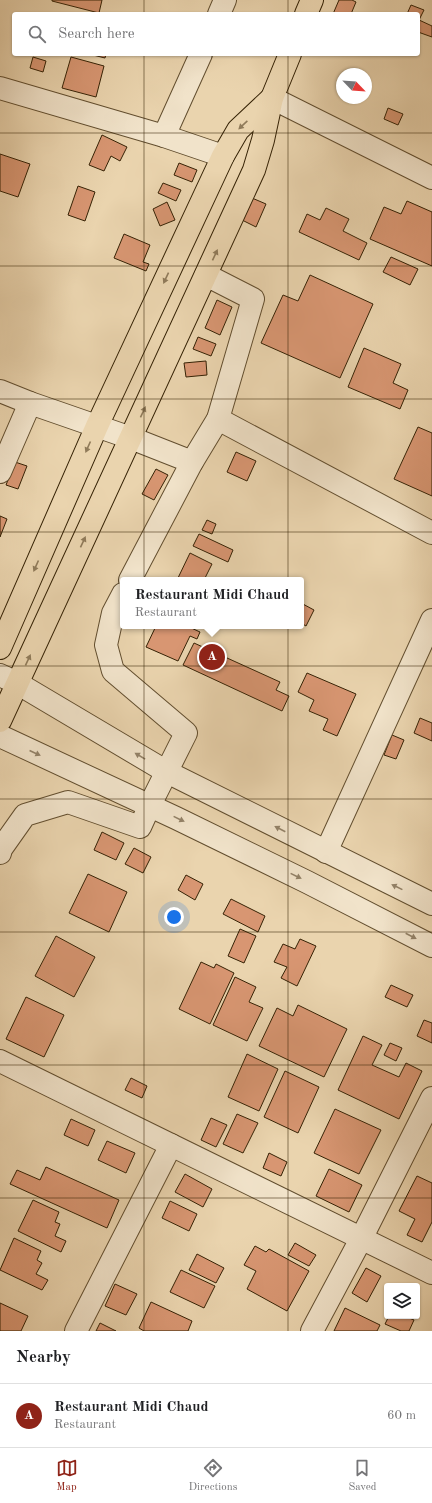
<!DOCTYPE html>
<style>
body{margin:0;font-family:"Old Standard TT",serif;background:#f6f6f6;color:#202124}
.controls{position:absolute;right:12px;bottom:12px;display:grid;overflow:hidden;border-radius:4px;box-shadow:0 1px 3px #0004}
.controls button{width:36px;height:36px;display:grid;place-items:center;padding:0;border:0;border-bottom:1px solid #e0e0e0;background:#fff;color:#202124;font:20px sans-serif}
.compass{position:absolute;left:336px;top:68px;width:36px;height:36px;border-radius:50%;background:#fff;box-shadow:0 1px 3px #0004;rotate:115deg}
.you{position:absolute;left:174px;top:917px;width:14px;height:14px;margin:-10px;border:3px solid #fff;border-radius:50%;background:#1a73e8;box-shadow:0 0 0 6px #1a73e833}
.badge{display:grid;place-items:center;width:26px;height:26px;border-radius:50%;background:#8f2418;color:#fff;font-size:13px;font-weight:700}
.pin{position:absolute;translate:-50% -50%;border:2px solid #fff;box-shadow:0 1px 4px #0006}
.popup{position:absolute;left:120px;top:577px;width:184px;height:52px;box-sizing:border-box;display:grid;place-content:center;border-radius:4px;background:#fff;filter:drop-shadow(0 1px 3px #0005);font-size:13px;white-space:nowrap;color:#757577}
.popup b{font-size:15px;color:#202124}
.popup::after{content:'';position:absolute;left:50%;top:100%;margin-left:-8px;border:8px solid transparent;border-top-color:#fff}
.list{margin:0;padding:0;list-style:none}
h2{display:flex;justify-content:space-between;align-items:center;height:52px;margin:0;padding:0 16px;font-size:17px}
h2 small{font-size:13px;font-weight:400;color:#757577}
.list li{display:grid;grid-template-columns:26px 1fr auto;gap:12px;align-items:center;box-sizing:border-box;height:64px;padding:0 16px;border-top:1px solid #e0e0e0}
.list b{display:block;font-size:15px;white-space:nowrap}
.list p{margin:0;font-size:13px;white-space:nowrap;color:#757577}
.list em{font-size:13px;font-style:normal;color:#757577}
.icon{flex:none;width:22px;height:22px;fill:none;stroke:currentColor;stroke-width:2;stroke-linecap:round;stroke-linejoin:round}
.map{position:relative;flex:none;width:432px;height:1331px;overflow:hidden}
.search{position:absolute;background:#fff;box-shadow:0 1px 3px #0004;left:12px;right:12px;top:12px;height:44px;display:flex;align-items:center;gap:10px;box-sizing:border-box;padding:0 14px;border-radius:4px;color:#757577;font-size:15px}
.sheet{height:116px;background:#fff}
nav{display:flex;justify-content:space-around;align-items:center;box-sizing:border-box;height:56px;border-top:1px solid #e0e0e0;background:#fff;font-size:11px;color:#757577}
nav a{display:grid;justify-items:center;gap:2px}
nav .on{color:#8f2418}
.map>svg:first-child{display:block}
.building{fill:#d89672;stroke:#352205}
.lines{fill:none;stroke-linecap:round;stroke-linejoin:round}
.minor-casing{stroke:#624e2f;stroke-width:24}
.tertiary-casing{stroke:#624e2f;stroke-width:24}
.trunk-casing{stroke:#352205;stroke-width:24}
.minor{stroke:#f1e3ca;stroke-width:22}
.tertiary{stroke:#f1e3ca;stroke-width:22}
.trunk{stroke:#ead4ae;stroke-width:22}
.oneway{fill:#907b5a}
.oneway2{fill:#938268}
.grid{fill:none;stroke:#352205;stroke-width:1;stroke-opacity:0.55}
</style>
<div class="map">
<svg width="432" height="1331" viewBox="0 0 432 1331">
<rect width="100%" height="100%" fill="#ead4ae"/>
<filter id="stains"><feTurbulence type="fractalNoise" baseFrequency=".005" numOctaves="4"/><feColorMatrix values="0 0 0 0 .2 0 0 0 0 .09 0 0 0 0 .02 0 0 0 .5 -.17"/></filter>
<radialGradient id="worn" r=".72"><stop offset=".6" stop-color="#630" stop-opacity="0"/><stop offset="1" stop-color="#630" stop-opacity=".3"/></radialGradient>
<g class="building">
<polygon points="52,0 102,0 99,13 52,1"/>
<polygon points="339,0 352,0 356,2 351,14 333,14"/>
<polygon points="411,5 424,10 419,20 432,26 432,37 418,32 418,14 407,14"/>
<polygon points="89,54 106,54 105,58"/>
<polygon points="33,57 46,61 43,72 30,68"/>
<polygon points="71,57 104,66 96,97 62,88"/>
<polygon points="388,108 403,114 398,125 384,119"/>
<polygon points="102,135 127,147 120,161 111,156 104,171 89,165"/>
<polygon points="0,154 30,164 18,197 0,191"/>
<polygon points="179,163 197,170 192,182 174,175"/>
<polygon points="163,183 181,190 176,201 158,193"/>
<polygon points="78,186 95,192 85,221 68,215"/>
<polygon points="252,198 266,204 256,227 242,220"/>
<polygon points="407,201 432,212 432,266 370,239 384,207 401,214"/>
<polygon points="167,202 175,220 160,226 153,209"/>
<polygon points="326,208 349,219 343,231 367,243 359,260 299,232 307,214 320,220"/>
<polygon points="124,234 150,245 143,262 149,264 146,271 114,258"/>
<polygon points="391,257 418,269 410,285 383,272"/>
<polygon points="310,275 373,304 340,378 261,343 283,295 298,301"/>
<polygon points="217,300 232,307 220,335 205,328"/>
<polygon points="198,337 216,344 211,356 193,349"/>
<polygon points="364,348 401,364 393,383 408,390 400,409 348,387"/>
<polygon points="206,361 207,375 186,377 184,363"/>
<polygon points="418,427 432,433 432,496 394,479"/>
<polygon points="236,452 256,461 247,481 227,472"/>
<polygon points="15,462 27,466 18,489 6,485"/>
<polygon points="156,469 168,475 154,500 142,494"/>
<polygon points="0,516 7,519 0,537"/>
<polygon points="207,520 216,524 212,534 202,530"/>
<polygon points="199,534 233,550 228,562 193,546"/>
<polygon points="190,553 212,564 204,580 177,580"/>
<polygon points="301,603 314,610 306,626 301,623"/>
<polygon points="156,626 187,626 200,632 197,639 190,636 178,661 146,647"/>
<polygon points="194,643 280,682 276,690 289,696 282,711 183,665"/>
<polygon points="307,673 356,694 337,736 323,730 328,719 309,711 314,700 298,692"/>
<polygon points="420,718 432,723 432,741 414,733"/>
<polygon points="392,735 404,740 396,759 384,755"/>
<polygon points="102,832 124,843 116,860 94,850"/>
<polygon points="134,848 151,857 143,873 125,864"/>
<polygon points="88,874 127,892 109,932 69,913"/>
<polygon points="186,875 203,884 195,900 178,890"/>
<polygon points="231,899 265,916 258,932 223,914"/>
<polygon points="240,929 256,936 244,963 228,956"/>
<polygon points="56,936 95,957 74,997 35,976"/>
<polygon points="300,939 316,946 297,986 281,978 287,967 274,962 283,944 295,949"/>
<polygon points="201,962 214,968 216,964 234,973 210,1024 179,1009"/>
<polygon points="235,977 256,987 249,1002 263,1008 247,1041 213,1025"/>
<polygon points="391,985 413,995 407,1007 385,997"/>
<polygon points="26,997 64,1015 44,1057 6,1039"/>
<polygon points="298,1005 347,1029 324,1077 259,1046 277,1008 293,1016"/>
<polygon points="424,1020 432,1023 432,1043 417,1036"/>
<polygon points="363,1036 382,1045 372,1065 399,1077 406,1063 422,1071 399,1119 338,1090"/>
<polygon points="390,1043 402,1048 396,1061 384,1055"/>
<polygon points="247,1054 278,1069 259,1111 228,1097"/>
<polygon points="285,1071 319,1087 298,1133 264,1117"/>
<polygon points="131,1078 147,1086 142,1098 125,1090"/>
<polygon points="335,1109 381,1130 359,1174 314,1153"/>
<polygon points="237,1114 258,1123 243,1153 223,1144"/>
<polygon points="211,1118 227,1125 216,1147 201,1140"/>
<polygon points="71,1119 95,1130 88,1146 64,1135"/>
<polygon points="107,1141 135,1153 126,1173 98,1160"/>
<polygon points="269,1153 287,1162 281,1176 263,1168"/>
<polygon points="46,1167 119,1200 107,1228 10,1184 17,1170 40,1180"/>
<polygon points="329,1169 362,1185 349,1212 316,1196"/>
<polygon points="185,1174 212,1189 203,1207 175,1192"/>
<polygon points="417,1176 432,1183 432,1222 422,1242 407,1235 415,1219 399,1211"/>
<polygon points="33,1200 59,1212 55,1222 60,1224 55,1236 66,1241 61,1252 18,1231"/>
<polygon points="170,1201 197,1214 189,1231 162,1218"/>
<polygon points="14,1238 41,1251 37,1260 42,1263 36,1274 48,1280 42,1290 0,1270"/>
<polygon points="295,1243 316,1255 309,1266 288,1255"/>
<polygon points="255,1246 266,1252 269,1249 309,1271 287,1311 247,1289 256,1271 244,1265"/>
<polygon points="197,1254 224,1268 216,1283 189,1270"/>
<polygon points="366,1268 381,1276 367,1302 352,1293"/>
<polygon points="181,1270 215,1286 204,1308 170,1292"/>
<polygon points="115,1284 137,1294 126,1315 105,1306"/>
<polygon points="151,1302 192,1321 188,1331 144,1331 139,1328"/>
<polygon points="0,1303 28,1316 21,1331 0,1331"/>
<polygon points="345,1308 380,1325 377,1331 334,1331"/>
<polygon points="389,1316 404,1316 414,1320 409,1331 401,1331 385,1324"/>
<polygon points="100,1323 116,1331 96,1331"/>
</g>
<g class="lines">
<defs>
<g id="minor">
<polyline points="219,14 225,0"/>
<polyline points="0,88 164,136 223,156"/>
<polyline points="272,98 432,178"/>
<polyline points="164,136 201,54"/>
<polyline points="0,391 30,403 131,438 192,462"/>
<polyline points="218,419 432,533"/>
<polyline points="0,472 30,403"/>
<polyline points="130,580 192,462 218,419 253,299 206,275"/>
<polyline points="326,852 432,620"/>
<polyline points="0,853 1,849 25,815 68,802 140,827 150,805 186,733 113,671 106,645 113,613 123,594"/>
<polyline points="0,1061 432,1273"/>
<polyline points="76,1331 171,1145"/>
<polyline points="312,1331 361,1239 432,1098"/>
</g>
<g id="tertiary">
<polyline points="0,675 17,683 167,772 432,904"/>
<polyline points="0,736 176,818 307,882 432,946"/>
</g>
<g id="trunk">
<polyline points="306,14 312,0"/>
<polyline points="0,648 97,426 223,156 238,130 272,98"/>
<polyline points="0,721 254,170 263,140 272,98 290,54"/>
</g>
</defs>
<use href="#minor" class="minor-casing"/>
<use href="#tertiary" class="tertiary-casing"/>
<use href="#trunk" class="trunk-casing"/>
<use href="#minor" class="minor"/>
<use href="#tertiary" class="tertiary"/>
<use href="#trunk" class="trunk"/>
</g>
<defs><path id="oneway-solid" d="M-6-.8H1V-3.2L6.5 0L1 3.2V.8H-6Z"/></defs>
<g class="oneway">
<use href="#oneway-solid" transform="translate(243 125) rotate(137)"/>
<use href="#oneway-solid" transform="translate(215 255) rotate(-65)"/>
<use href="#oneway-solid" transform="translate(166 278) rotate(115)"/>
<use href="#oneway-solid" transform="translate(143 412) rotate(-65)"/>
<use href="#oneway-solid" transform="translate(88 447) rotate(114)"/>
<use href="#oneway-solid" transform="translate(83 542) rotate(-65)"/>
<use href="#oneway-solid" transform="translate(36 566) rotate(114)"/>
<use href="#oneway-solid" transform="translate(28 660) rotate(-65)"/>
</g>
<g class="oneway2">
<use href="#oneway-solid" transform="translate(35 753) rotate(25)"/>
<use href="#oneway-solid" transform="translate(140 756) rotate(-149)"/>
<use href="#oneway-solid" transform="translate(179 819) rotate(26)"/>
<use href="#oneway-solid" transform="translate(280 829) rotate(-153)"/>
<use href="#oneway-solid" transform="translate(296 876) rotate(26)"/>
<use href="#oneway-solid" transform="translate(397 887) rotate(-154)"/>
<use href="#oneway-solid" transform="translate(411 936) rotate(27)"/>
</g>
<path class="grid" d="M144,0V14M288,0V14M144,54V1331M288,54V1331M0,133H432M0,266H432M0,399H432M0,532H432M0,666H432M0,799H432M0,932H432M0,1065H432M0,1198H432"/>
<rect width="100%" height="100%" filter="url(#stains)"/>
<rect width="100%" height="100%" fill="url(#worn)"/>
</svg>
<div class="controls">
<button><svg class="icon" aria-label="layers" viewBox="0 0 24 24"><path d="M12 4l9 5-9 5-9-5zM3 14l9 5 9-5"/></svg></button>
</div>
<svg class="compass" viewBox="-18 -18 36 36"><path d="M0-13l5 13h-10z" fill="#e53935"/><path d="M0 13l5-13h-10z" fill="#757577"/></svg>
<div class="you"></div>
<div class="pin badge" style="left:212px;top:657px">A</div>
<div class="popup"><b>Restaurant Midi Chaud</b>Restaurant</div>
<div class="search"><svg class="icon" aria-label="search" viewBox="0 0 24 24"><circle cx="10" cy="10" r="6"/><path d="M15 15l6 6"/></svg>Search here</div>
</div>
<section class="sheet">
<h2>Nearby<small></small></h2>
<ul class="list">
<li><span class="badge">A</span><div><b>Restaurant Midi Chaud</b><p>Restaurant</p></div><em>60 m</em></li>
</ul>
</section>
<nav>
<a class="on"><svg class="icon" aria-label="map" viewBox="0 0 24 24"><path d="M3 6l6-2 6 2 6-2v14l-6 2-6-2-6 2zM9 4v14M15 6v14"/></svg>Map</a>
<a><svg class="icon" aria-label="directions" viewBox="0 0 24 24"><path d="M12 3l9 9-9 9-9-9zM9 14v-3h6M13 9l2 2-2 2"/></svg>Directions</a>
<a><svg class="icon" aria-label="saved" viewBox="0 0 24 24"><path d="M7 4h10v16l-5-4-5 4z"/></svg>Saved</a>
</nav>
